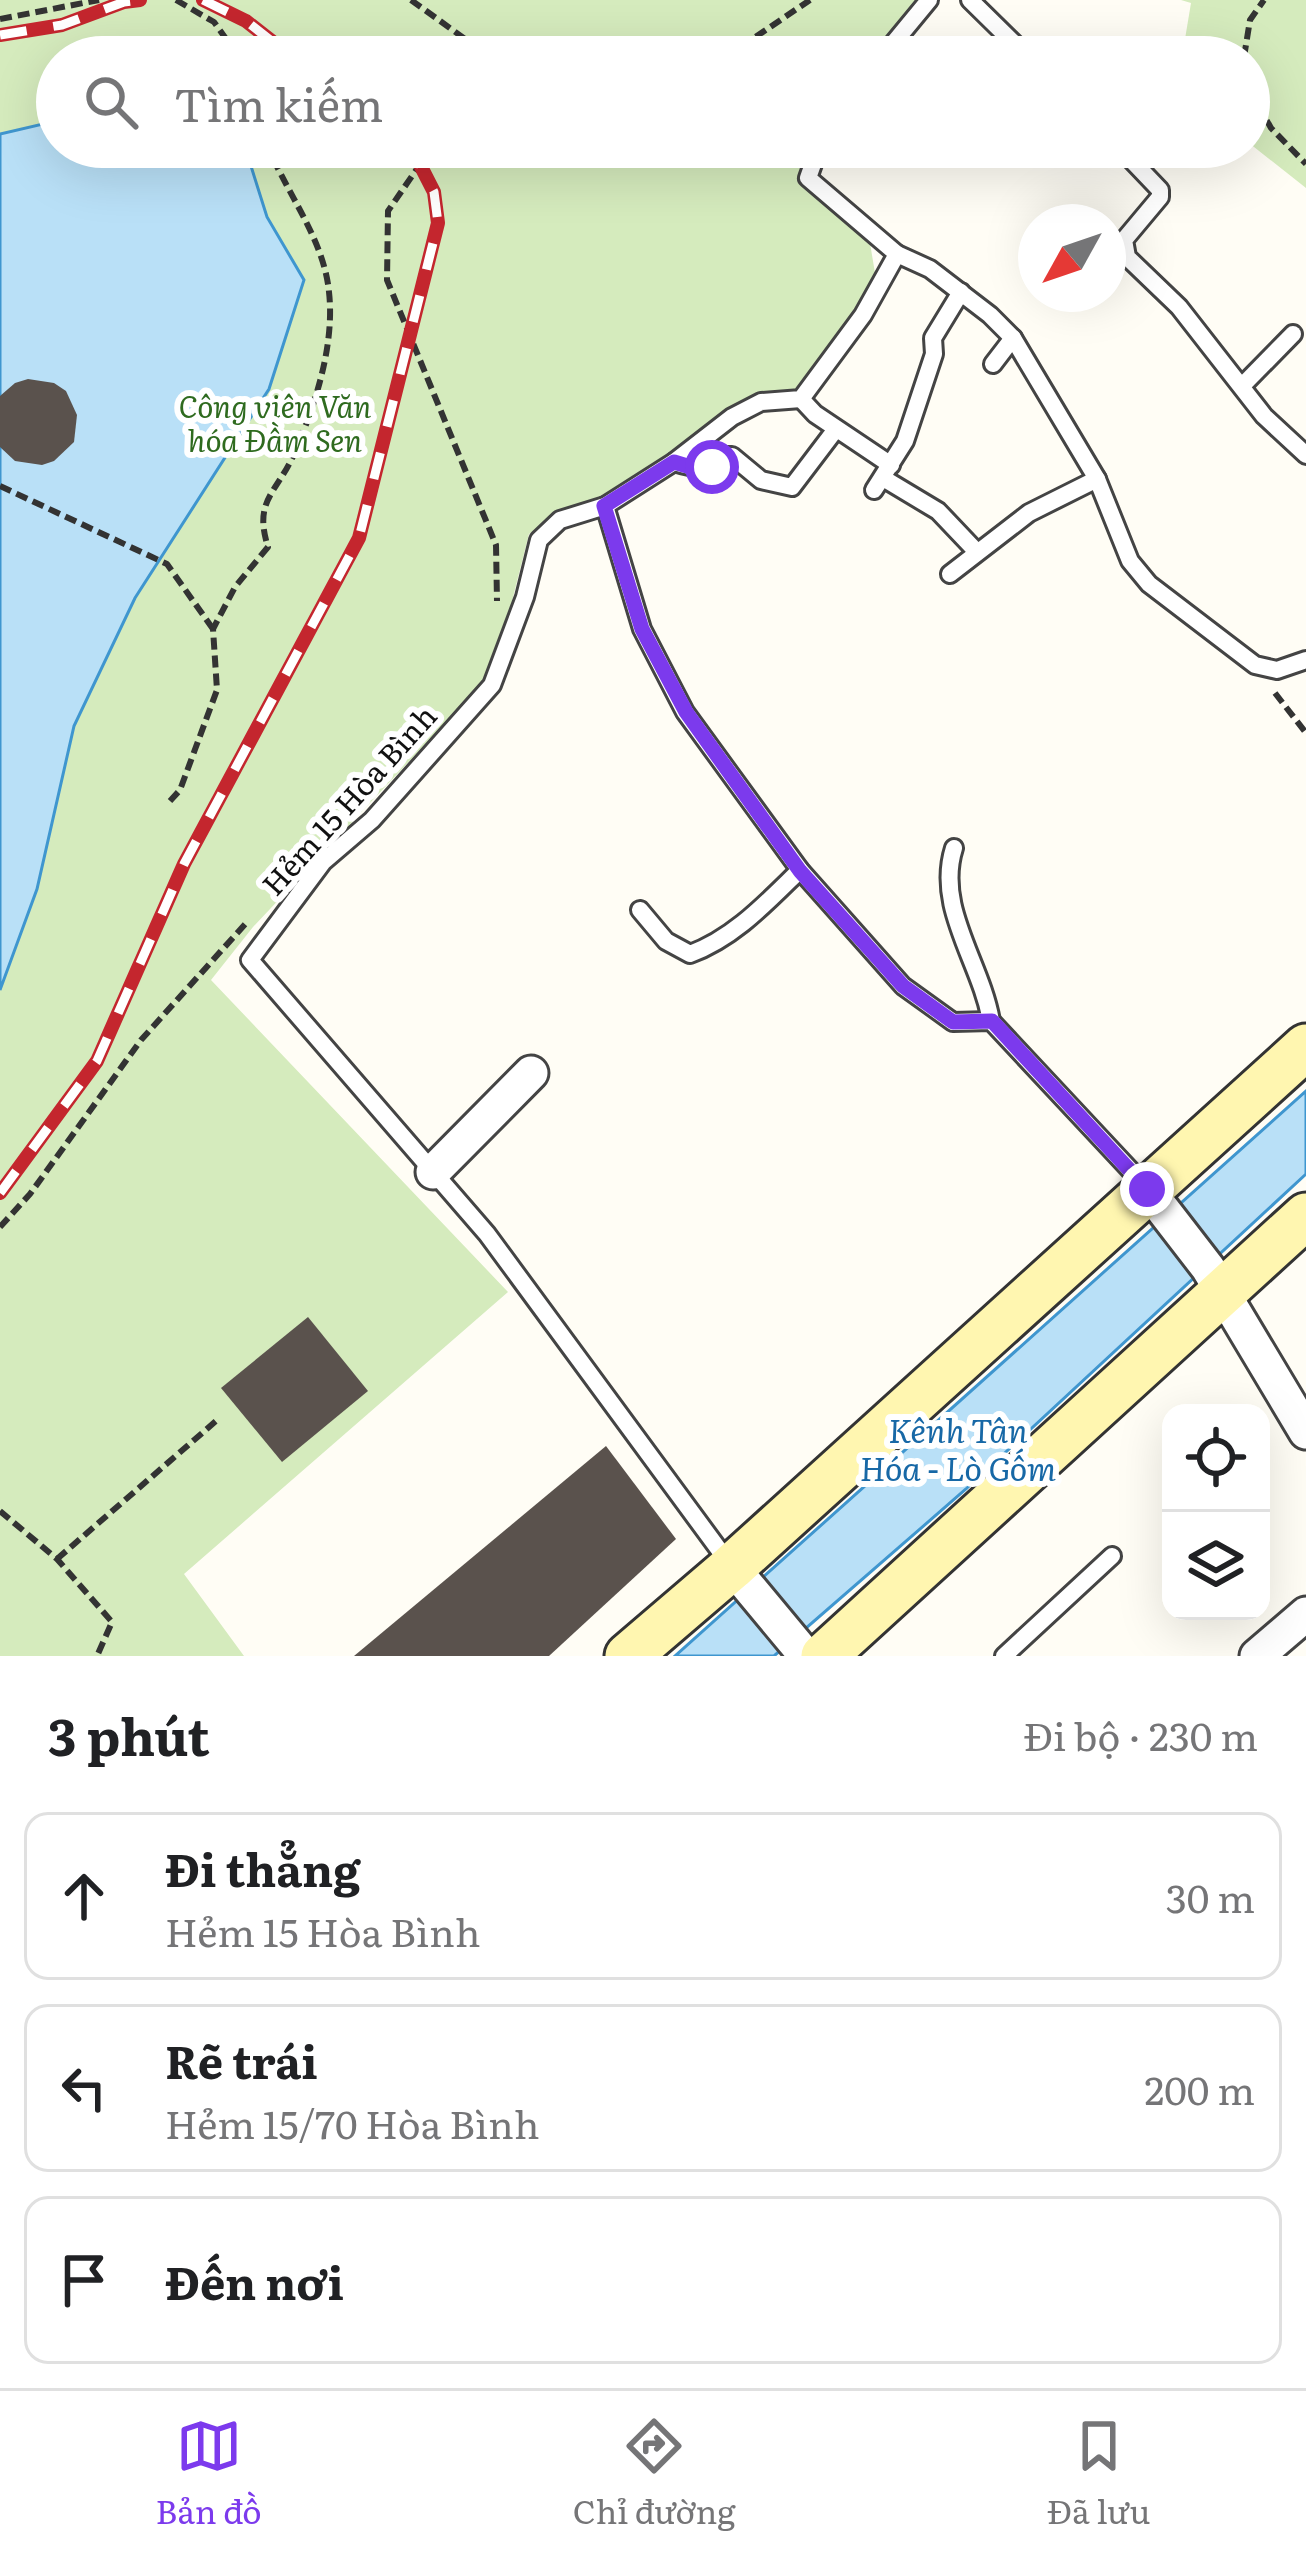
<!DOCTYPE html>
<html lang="vi">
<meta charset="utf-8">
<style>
body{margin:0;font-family:Literata,serif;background:#f6f6f6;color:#202124}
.controls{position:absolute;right:36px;bottom:36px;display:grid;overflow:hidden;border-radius:24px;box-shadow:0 12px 48px #0002}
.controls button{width:108px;height:108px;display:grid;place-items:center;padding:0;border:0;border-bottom:3px solid #e0e0e0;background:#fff;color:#202124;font:60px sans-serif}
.compass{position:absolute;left:1018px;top:204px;width:108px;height:108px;border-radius:50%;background:#fff;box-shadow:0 12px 48px #0002;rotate:230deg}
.stop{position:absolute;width:36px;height:36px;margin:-27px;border:9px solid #7c3aed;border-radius:50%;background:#fff}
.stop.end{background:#7c3aed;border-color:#fff;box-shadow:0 3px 12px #0008}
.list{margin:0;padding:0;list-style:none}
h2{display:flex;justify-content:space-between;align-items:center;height:156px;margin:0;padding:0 48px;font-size:51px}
h2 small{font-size:39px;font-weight:400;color:#757577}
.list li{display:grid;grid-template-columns:78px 1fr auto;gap:36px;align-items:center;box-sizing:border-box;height:168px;margin:0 24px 24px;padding:0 24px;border:3px solid #e0e0e0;border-radius:24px}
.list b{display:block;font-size:45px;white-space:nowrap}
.list p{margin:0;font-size:39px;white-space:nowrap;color:#757577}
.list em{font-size:39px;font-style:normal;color:#757577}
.icon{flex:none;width:66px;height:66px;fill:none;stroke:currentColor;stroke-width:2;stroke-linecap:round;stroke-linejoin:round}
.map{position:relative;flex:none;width:1306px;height:1656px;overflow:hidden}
.search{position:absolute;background:#fff;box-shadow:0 12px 48px #0002;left:36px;right:36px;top:36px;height:132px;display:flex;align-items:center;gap:30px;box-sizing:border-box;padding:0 42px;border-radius:66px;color:#757577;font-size:45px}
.sheet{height:732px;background:#fff}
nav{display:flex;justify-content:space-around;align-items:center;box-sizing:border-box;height:168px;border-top:3px solid #e0e0e0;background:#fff;font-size:33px;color:#757577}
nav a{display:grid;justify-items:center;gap:6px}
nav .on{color:#7c3aed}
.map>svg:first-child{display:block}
.green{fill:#d5ebbd}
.water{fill:#b9e0f7;stroke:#3f96cf;stroke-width:3}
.building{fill:#5a524d}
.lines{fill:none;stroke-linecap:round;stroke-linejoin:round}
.lane-casing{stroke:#444;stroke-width:22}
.street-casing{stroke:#444;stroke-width:39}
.secondary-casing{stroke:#333;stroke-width:51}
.path{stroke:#333;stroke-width:6;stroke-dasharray:12 6;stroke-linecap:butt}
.lane{stroke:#fff;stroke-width:16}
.street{stroke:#fff;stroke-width:33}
.secondary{stroke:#fff6b0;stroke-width:45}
.rail-casing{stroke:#c4262e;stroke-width:14}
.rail{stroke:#fff;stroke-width:9;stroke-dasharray:27;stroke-linecap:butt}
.route{stroke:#7c3aed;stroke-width:15}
.labels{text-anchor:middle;stroke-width:12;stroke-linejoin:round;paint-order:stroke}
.park-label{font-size:30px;font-style:italic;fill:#2f6b1f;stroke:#fff}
.street-label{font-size:30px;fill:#111;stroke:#fff}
.water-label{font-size:33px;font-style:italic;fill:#1768a6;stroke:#fff}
</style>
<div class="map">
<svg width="1306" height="1656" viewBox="0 0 1306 1656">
<rect width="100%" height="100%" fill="#fffdf5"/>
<g class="green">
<polygon points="0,0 916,0 871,57 57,57 57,147 810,147 801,173 869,237 876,279 797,391 759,395 603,500 555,516 529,534 506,625 484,682 253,927 211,980 508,1292 184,1574 244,1656 0,1656"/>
<polygon points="1181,0 1306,0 1306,188 1249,143 1249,57 1182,57 1191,3"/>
</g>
<g class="water">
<polygon points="57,117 57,147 245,147 267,217 304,280 269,389 135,598 74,726 37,889 0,990 0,134 52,122"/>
<polygon points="1306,1091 1306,1174 966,1489 774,1656 675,1656"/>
</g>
<g class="building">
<polygon points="28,379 54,383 66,391 77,415 74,442 54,461 42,465 15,461 0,447 0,396 15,383"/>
<polygon points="308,1317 368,1391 282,1462 221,1388"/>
<polygon points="606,1446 676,1539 549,1656 354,1656"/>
</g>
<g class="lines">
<defs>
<g id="lane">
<polyline points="970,0 1028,57"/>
<polyline points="882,57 929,0"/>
<polyline points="1119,147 1160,190 1160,197 1124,240 1127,257 1179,307 1264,416 1306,455"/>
<polyline points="897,254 930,269 990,315 1013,338 1097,479 1130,561 1149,584 1255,665 1277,670 1306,660"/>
<polyline points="993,364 1013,338"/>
<polyline points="1242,386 1293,334"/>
<polyline points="801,399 815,414 891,465"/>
<path d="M674,462C696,469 707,471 725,456H732L761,480L792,487L836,429"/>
<polyline points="883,478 938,511 976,551"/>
<polyline points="874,490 905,441 934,354 933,338 961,292"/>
<polyline points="605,506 642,629 685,712 800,870 903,986 953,1022 991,1021 1147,1188"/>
<polyline points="950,574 1029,513 1097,479"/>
<path d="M954,848C935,908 981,962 991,1021"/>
<path d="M640,910L666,941L690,954C734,938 767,902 800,870"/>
<polyline points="731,1566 487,1234 250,960 323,862 372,820 492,685 525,597 539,540 560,520 605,506 674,462 732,417 761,402 801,399 863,315 897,254 808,178 819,147"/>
<polyline points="1004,1656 1112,1556"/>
</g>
<g id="street">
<polyline points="433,1172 531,1073"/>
<polyline points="1147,1189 1208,1268 1306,1432"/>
<polyline points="732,1567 806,1656"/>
<polyline points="1257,1656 1306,1614"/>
</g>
<g id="secondary">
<polyline points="628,1656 732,1567 1306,1047"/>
<polyline points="824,1656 1306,1216"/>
</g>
</defs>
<use href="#lane" class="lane-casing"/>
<use href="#street" class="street-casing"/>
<use href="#secondary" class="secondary-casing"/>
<g class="path">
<polyline points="176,0 214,22 239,57"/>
<polyline points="411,0 479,49 476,57"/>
<polyline points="0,19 99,0"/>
<polyline points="479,49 494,57"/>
<polyline points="726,57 810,0"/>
<polyline points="1244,57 1250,20 1264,0"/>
<polyline points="1249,89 1271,128 1306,164"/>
<polyline points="432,147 388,211 387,280 496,545 497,601"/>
<polyline points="0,486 167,564 213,629"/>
<polyline points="1275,693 1306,733"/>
<path d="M170,801L180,790L217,690L213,629L235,587L268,547C253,500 277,493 294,454C315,406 335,345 329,292C324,240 288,195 268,147"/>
<polyline points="0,1227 30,1194 141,1040 248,921"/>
<polyline points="0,1511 57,1559 112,1622 97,1656"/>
<polyline points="57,1559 216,1421"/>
</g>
<use href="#lane" class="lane"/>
<use href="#street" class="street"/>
<use href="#secondary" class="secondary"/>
<defs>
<g id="rail">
<polyline points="203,0 246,21 292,57"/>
<polyline points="0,35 62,25 124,2 140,0"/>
<polyline points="0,1193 97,1061 184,864 359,538 438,223 434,192 411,147"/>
</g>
</defs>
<use href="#rail" class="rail-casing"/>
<use href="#rail" class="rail"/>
</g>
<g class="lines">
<polyline class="route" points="712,467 697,469 674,462 604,506 642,629 686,712 800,871 903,986 953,1022 992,1021 1147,1189"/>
</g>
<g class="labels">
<g class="park-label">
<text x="275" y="418">Công viên Văn<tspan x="275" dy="34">hóa Đầm Sen</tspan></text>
</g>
<g class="street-label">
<text transform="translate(350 801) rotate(-48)" y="10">Hẻm 15 Hòa Bình</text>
</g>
<g class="water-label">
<text x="958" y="1443">Kênh Tân<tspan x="958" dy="38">Hóa - Lò Gốm</tspan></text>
</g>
</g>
</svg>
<div class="controls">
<button><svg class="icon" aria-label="locate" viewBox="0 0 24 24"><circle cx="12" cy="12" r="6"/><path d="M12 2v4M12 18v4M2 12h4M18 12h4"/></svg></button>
<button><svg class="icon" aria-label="layers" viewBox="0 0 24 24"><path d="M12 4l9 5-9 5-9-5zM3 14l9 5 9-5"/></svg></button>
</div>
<svg class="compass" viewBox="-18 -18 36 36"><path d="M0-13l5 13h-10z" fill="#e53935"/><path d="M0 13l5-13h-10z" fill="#757577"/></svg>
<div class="stop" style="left:712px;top:467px"></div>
<div class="stop end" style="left:1147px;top:1189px"></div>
<div class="search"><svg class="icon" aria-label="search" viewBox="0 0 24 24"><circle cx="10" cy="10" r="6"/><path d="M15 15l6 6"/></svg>Tìm kiếm</div>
</div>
<section class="sheet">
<h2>3 phút<small>Đi bộ · 230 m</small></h2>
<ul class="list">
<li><svg class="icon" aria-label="ahead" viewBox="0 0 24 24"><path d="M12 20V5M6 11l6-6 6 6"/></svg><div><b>Đi thẳng</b><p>Hẻm 15 Hòa Bình</p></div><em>30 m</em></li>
<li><svg class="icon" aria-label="left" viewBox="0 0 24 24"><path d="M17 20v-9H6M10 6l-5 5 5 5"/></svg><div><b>Rẽ trái</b><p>Hẻm 15/70 Hòa Bình</p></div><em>200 m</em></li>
<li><svg class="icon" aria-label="arrive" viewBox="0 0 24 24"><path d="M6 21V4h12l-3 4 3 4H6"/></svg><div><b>Đến nơi</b></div></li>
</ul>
</section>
<nav>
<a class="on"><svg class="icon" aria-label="map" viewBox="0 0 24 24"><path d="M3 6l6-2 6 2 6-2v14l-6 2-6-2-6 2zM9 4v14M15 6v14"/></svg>Bản đồ</a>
<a><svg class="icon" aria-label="directions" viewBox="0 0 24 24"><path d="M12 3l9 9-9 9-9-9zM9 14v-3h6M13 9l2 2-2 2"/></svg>Chỉ đường</a>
<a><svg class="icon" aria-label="saved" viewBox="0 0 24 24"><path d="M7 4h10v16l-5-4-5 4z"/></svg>Đã lưu</a>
</nav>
